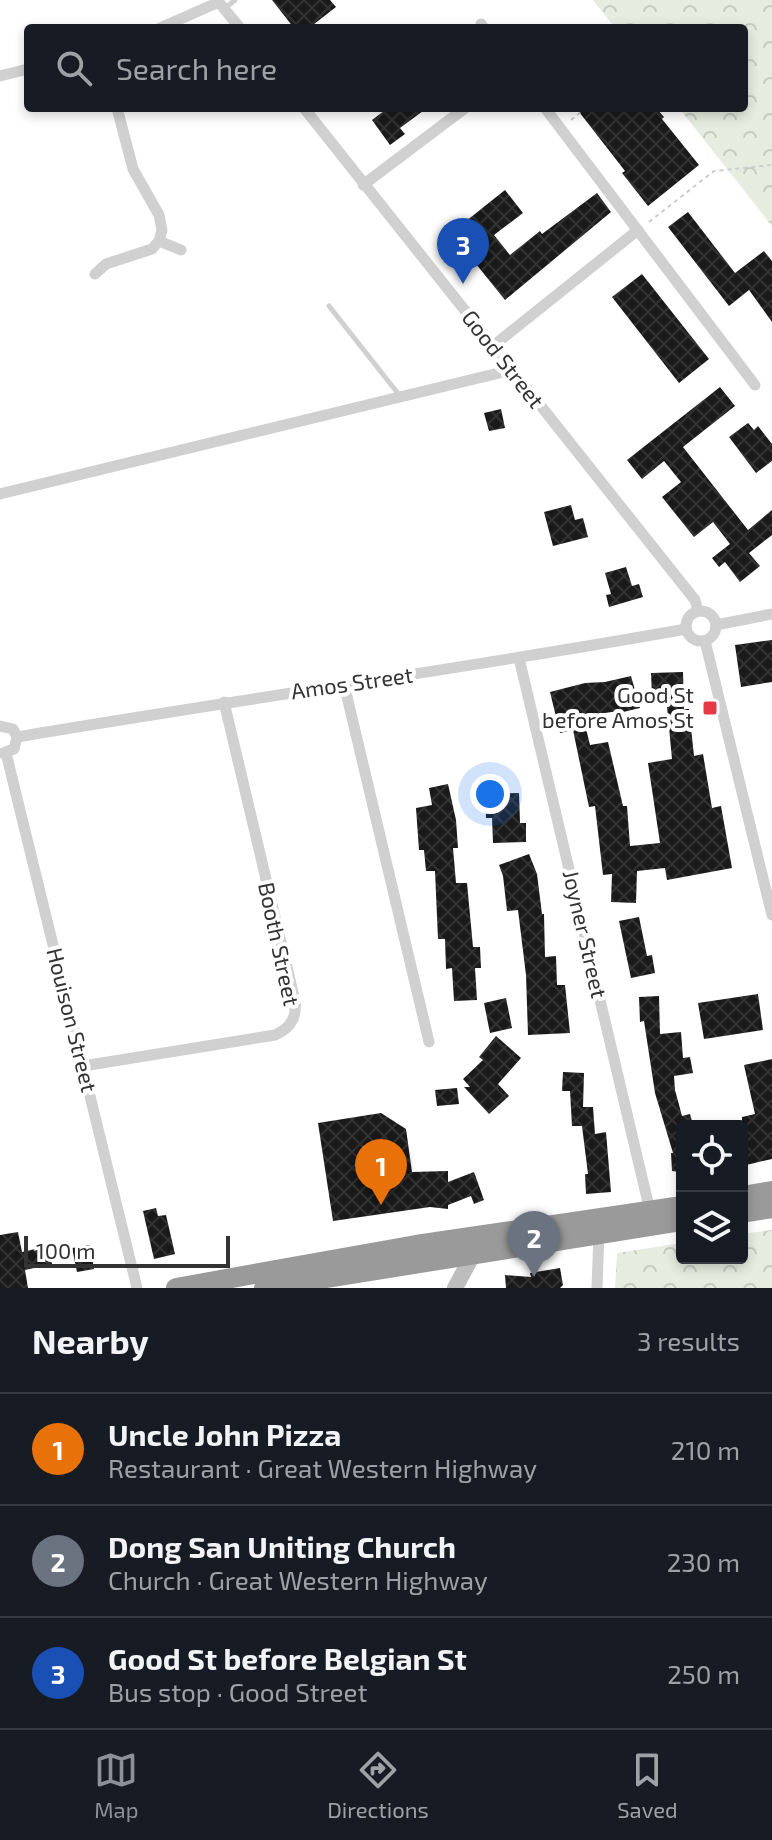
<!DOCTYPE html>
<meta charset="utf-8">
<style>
body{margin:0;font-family:"Exo 2",sans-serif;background:#242831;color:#f1f3f6}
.controls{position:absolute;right:24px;bottom:24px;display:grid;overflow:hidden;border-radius:8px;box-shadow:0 4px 12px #0003}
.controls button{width:72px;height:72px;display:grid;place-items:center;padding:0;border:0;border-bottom:2px solid #363941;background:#171b24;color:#f1f3f6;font:40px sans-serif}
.scale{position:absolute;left:24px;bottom:20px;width:206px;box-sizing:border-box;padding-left:8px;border:4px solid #333;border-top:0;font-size:22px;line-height:28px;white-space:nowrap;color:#333;-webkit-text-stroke:6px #fff;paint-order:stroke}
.you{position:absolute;left:490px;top:794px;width:28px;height:28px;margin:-20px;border:6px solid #fff;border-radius:50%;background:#1a73e8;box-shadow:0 0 0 12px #1a73e833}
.badge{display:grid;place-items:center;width:52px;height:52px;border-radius:50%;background:#8c9099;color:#fff;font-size:26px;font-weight:700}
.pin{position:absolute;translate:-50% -66px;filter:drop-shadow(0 2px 4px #0008)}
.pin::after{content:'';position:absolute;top:42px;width:28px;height:24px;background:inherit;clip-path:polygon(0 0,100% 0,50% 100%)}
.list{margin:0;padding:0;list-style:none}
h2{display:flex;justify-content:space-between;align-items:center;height:104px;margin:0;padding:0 32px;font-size:34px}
h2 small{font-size:26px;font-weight:400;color:#9ea1a6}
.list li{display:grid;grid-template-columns:52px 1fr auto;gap:24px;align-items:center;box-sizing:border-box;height:112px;padding:0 32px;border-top:2px solid #363941}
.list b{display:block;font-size:30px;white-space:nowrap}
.list p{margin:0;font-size:26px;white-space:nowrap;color:#9ea1a6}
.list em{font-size:26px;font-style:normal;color:#9ea1a6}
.icon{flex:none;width:44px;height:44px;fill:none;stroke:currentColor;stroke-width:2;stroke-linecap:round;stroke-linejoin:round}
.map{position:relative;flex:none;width:772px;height:1288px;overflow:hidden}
.search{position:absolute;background:#171b24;box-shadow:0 4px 12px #0003;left:24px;right:24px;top:24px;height:88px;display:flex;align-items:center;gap:20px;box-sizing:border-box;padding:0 28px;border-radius:8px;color:#9ea1a6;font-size:30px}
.sheet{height:440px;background:#171b24}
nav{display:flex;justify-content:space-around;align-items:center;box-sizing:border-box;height:112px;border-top:2px solid #363941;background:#171b24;font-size:22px;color:#9ea1a6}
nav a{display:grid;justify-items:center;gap:4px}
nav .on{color:#8c9099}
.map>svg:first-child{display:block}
.park{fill:url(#park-crowns)}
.building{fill:url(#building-cross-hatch)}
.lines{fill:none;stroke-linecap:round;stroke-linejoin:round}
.path{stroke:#cdcdcd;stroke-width:2;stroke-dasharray:4 4;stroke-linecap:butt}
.lane{stroke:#d0d0d0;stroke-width:5}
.street{stroke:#d0d0d0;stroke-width:11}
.secondary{stroke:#bdbdbd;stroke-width:16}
.highway{stroke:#9a9a9a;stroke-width:20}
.poi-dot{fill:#e63946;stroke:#fff;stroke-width:3}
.labels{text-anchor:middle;stroke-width:8;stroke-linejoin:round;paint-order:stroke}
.street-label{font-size:22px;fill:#333;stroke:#fff}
.poi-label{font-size:22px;fill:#333;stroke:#fff;text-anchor:end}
</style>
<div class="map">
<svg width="772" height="1288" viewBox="0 0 772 1288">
<defs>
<pattern id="park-crowns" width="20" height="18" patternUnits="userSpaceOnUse" patternTransform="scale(2)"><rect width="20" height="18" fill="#e6ecdf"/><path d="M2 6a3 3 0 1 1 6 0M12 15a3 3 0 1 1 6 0" fill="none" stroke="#c6cbc0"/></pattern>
<pattern id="building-cross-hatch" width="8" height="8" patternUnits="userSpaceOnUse" patternTransform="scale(2)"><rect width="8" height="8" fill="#1a1a1a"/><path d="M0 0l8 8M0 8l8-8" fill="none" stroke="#333"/></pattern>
</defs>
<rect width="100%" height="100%" fill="#fff"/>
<g class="park">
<polygon points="593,0 772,0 772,226 679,108 744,108 744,28 615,28"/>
<polygon points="772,1230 772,1288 615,1288 617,1253 682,1243 682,1258 742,1258 742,1234"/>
</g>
<g class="building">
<polygon points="272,0 330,0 336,7 309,28 294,28"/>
<polygon points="388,108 427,108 400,128 405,134 390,145 372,120"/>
<polygon points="576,108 656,108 664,117 662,119 699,165 648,206 622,173 625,171"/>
<polygon points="505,190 523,213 494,235 510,255 540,231 542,234 597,193 611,212 505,300 451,233"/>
<polygon points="688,212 735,273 764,251 772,261 772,322 749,290 729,306 668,227"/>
<polygon points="642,274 709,359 679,383 612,297"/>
<polygon points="720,387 735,406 683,447 748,530 772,510 772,535 749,553 760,566 740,582 725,562 719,567 712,558 730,544 713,522 694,537 662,497 681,482 664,461 642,479 627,460"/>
<polygon points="501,409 505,428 489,431 484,413"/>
<polygon points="748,423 754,430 758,426 772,444 772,461 756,473 729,437"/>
<polygon points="571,505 575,520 583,518 588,537 553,546 544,512"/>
<polygon points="626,567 632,586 639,584 643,597 609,607 606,595 611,594 605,573"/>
<polygon points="772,640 772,682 741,687 735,645"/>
<polygon points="683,672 684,709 689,709 694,756 703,754 712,808 721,806 732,868 667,880 665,868 637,871 636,903 611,902 612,874 603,875 595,806 589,807 573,730 560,733 550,692 585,683 605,682 631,676 640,708 619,713 619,711 583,716 590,745 608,742 623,806 627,806 630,846 660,843 648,763 672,759 666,696 652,697 651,673"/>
<polygon points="448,784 456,820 458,848 453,848 456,883 467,883 473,947 480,947 481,968 475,968 477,1000 454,1001 452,968 446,969 445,939 438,939 435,871 426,871 424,850 419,850 416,808 432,805 429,788"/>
<polygon points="519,793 520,823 526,823 526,842 493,843 492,818 486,818 485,794"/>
<polygon points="529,854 537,874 542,914 544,914 545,957 556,956 557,985 565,985 570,1033 528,1035 526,975 518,910 507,911 503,876 499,865"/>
<polygon points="639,917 647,956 652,955 655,973 631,978 619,921"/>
<polygon points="758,994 763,1030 704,1039 698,1003"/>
<polygon points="659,996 660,1034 681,1032 683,1058 690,1057 693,1073 674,1076 675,1090 682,1116 690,1114 693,1125 682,1126 682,1171 679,1172 672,1171 671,1153 673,1153 655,1093 644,1021 640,1022 639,997"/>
<polygon points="506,998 512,1028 490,1033 484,1003"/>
<polygon points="496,1036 521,1058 498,1084 509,1096 489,1114 464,1087 470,1087 463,1079 483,1060 479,1057"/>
<polygon points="772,1059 772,1159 742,1166 742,1117 755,1114 744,1065"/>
<polygon points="563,1072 584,1073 583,1107 593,1107 595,1134 606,1132 611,1192 586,1194 585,1174 588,1174 582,1126 572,1126 570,1091 562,1091"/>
<polygon points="457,1088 459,1104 437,1106 435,1090"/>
<polygon points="381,1113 406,1129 412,1172 448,1171 448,1182 474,1172 484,1200 474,1204 471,1196 448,1205 448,1209 430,1207 333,1221 318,1123"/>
<polygon points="156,1208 158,1216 166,1215 175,1254 154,1259 143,1211"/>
<polygon points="18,1232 22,1252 48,1246 52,1264 25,1270 28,1288 0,1288 0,1235"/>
<polygon points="90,1245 94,1269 77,1272 72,1248"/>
<polygon points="560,1268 563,1285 560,1288 506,1288 505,1275 531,1277 530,1273"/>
</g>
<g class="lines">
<g class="path">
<polyline points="571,120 586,108"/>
<polyline points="649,222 714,171 772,165"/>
</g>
<g class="lane">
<polyline points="225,8 235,0"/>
<polyline points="329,306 400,396"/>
</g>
<g class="street">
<polyline points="217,0 240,28"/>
<polyline points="481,24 484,28"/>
<polyline points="160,28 219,2"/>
<polyline points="0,76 28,69"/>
<polyline points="304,108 695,600 698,611"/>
<polyline points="545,108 755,385"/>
<polyline points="363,185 465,108"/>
<polyline points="159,241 181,250"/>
<polyline points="95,274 106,264 152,249 159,241 162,230 159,215 133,169 117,108"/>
<polyline points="493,346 638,230"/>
<polyline points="0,494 511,370"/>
<circle cx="701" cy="626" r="15"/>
<polyline points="716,625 772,614"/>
<polyline points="705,641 772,915"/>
<polyline points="519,658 650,1211"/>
<polyline points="344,684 429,1042"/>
<polyline points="0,726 13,729 17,737 14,749 3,753"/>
<path d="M17,737C240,699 464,669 686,629"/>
<polyline points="6,753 137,1288"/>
<path d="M83,1066L275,1035C291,1028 297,1017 295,1001L224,702"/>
<polyline points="597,1288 599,1233"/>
</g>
<polyline class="secondary" points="455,1288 477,1247"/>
<g class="highway">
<polyline points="742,1196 772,1191"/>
<polyline points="742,1213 772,1208"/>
<polyline points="176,1288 416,1245 682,1206"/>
<polyline points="264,1288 682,1221"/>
</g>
</g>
<rect class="poi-dot" x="702" y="700" width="16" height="16" rx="4"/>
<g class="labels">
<g class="street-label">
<text transform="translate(503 359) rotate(52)" y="8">Good Street</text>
<text transform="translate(352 683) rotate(-8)" y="8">Amos Street</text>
<text transform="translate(585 934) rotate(77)" y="8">Joyner Street</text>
<text transform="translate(279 944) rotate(78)" y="8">Booth Street</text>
<text transform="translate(72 1020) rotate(76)" y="8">Houison Street</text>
</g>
<g class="poi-label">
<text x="694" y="703">Good St<tspan x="694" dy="25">before Amos St</tspan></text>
</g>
</g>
</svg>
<div class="controls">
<button><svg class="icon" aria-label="locate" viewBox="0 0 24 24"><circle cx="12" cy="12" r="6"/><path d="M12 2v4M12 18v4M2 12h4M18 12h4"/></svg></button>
<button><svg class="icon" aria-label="layers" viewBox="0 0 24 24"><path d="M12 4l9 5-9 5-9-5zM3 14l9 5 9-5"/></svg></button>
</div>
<div class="scale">100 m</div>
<div class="you"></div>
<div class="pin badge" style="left:381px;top:1205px;background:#e8710a">1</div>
<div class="pin badge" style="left:534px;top:1277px;background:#6b7280">2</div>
<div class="pin badge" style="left:463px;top:284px;background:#1a4fb4">3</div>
<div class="search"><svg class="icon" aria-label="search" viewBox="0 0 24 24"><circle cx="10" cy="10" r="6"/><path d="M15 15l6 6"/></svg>Search here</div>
</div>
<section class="sheet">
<h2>Nearby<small>3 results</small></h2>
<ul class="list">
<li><span class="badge" style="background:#e8710a">1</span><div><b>Uncle John Pizza</b><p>Restaurant · Great Western Highway</p></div><em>210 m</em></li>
<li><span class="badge" style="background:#6b7280">2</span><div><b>Dong San Uniting Church</b><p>Church · Great Western Highway</p></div><em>230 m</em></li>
<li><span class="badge" style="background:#1a4fb4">3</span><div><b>Good St before Belgian St</b><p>Bus stop · Good Street</p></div><em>250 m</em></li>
</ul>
</section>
<nav>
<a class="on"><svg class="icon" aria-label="map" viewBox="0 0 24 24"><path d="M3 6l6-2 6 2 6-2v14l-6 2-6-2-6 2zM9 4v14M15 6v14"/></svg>Map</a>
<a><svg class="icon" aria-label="directions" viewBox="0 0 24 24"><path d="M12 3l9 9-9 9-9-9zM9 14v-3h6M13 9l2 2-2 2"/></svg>Directions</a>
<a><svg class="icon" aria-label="saved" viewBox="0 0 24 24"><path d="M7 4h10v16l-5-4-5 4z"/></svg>Saved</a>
</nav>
